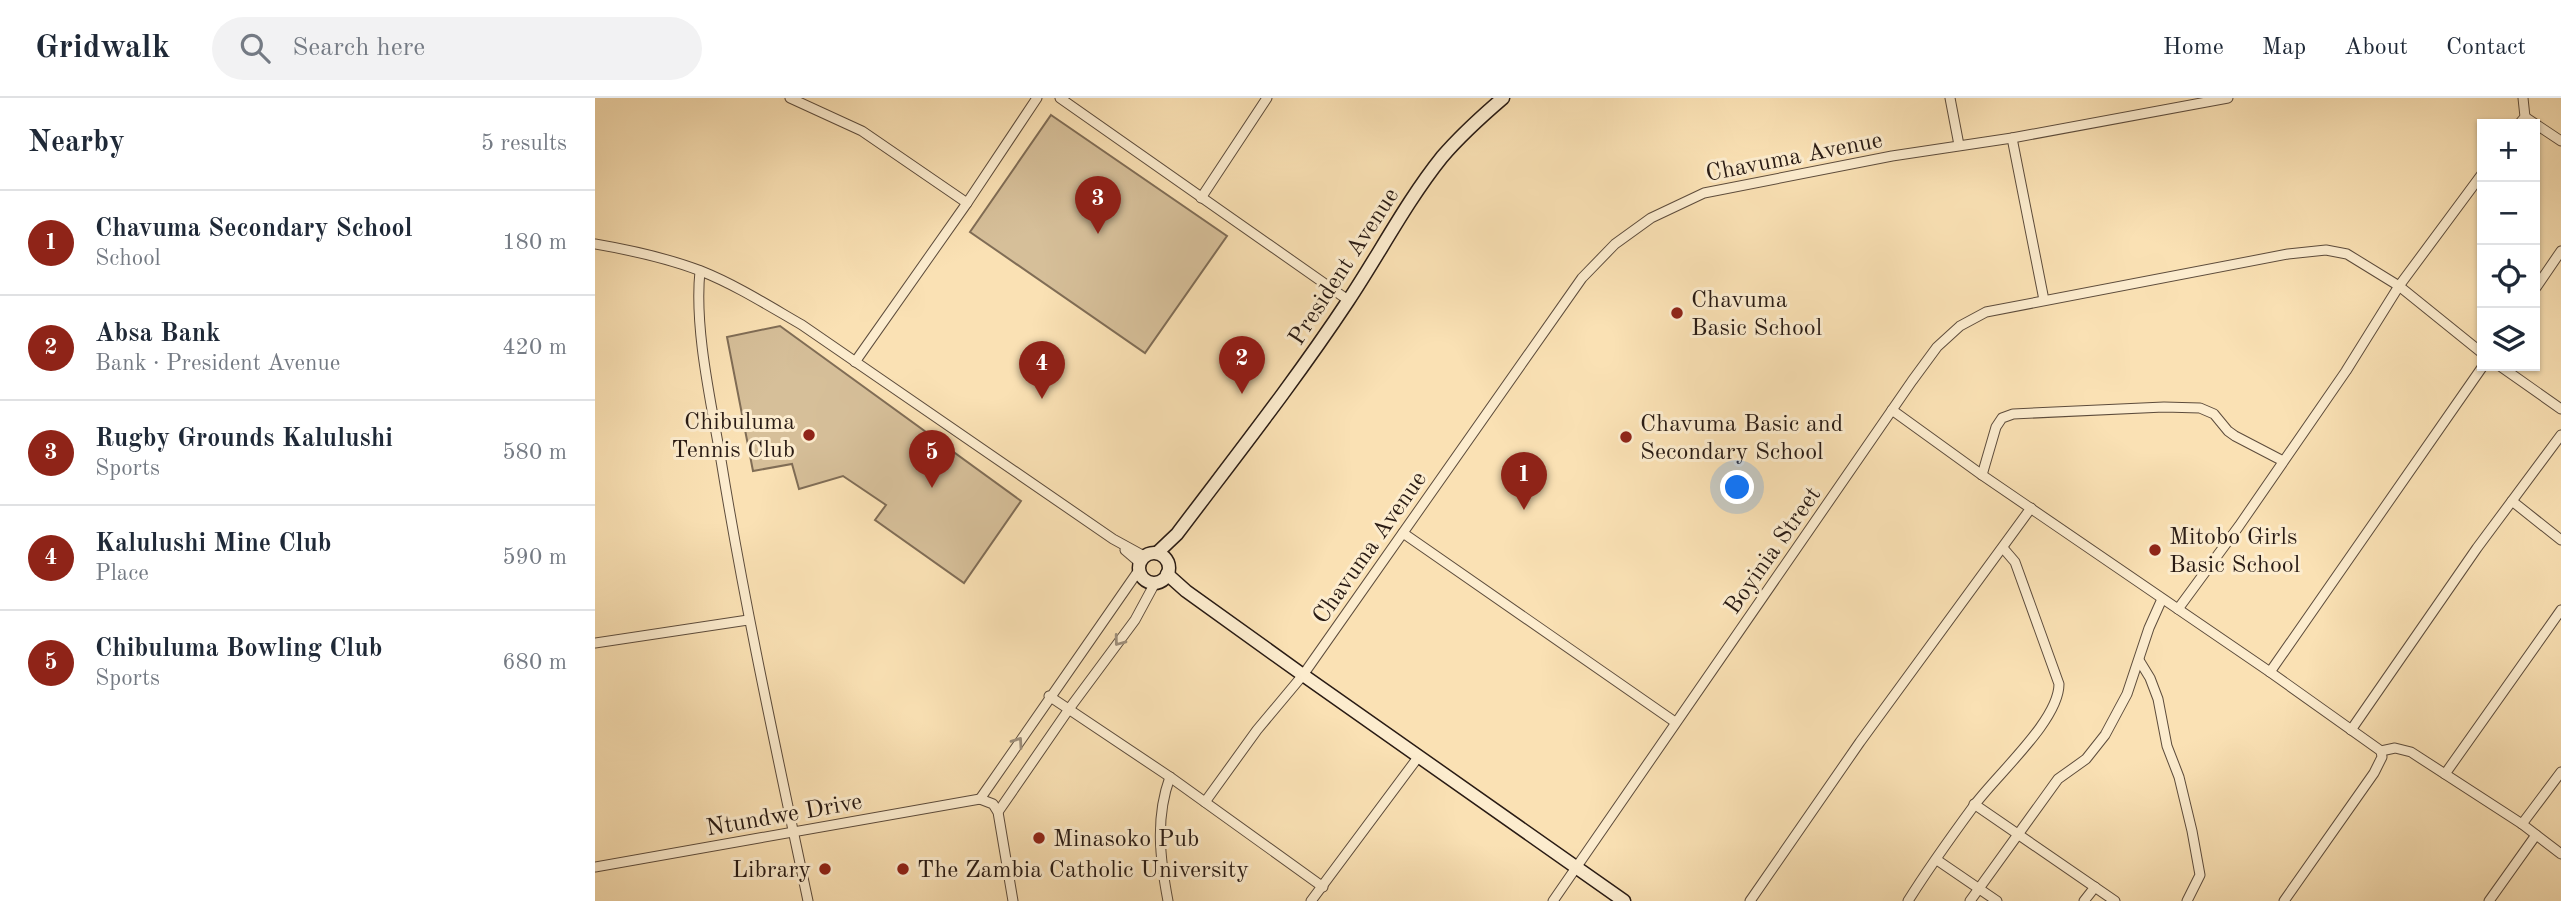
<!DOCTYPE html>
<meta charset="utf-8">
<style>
body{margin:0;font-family:"Old Standard TT",serif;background:#f2f2f3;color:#1f2937}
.controls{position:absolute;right:21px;top:21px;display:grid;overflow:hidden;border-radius:0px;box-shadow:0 2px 5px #0004}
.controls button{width:63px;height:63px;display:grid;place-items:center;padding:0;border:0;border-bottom:2px solid #e0e1e3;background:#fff;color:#1f2937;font:35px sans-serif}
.you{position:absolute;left:1143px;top:390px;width:24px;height:24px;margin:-18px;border:5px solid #fff;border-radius:50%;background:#1a73e8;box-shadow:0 0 0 10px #1a73e833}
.badge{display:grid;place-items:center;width:46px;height:46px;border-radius:50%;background:#8f2418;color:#fff;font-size:23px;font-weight:700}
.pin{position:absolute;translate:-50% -58px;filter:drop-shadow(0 2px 4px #0008)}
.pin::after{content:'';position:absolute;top:37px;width:24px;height:21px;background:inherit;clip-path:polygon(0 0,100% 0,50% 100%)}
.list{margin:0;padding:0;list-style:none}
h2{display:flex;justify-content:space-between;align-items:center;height:91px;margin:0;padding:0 28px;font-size:30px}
h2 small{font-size:23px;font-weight:400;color:#747a83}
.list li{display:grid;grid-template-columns:46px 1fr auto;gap:21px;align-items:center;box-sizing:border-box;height:105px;padding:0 28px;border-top:2px solid #e0e1e3}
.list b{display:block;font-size:26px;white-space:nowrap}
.list p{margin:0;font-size:23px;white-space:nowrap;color:#747a83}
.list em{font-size:23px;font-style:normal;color:#747a83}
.icon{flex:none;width:38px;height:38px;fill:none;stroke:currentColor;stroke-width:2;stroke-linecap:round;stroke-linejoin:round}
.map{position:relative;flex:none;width:1966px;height:803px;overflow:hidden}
header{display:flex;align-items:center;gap:42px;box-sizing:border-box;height:98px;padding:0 35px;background:#fff;border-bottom:2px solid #e0e1e3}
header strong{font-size:33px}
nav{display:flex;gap:38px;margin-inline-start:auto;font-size:24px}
.search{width:490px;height:63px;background:#f2f2f3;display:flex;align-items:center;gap:18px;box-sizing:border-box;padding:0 24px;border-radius:38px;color:#747a83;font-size:26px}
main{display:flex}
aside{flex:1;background:#fff}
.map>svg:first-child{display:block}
.green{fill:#d6bf99;stroke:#806d56;stroke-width:2}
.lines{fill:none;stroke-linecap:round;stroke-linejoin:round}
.street-casing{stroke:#5d4c3c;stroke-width:11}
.secondary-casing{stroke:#291b14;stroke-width:15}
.street{stroke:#fcecce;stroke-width:9}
.secondary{stroke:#fcecce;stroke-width:12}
.oneway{stroke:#9d8e7a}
.poi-dot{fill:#8f2418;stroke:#fcecce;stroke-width:2.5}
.labels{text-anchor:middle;stroke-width:6;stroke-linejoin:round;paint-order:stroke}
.street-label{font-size:24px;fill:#291b14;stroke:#fcecce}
.poi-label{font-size:24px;fill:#291b14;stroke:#fcecce;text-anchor:start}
</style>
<header>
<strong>Gridwalk</strong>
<div class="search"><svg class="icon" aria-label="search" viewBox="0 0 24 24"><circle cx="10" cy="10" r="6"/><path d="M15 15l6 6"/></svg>Search here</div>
<nav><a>Home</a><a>Map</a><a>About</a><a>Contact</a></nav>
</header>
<main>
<aside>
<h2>Nearby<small>5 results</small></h2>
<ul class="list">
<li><span class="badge">1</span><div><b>Chavuma Secondary School</b><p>School</p></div><em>180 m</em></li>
<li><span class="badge">2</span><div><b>Absa Bank</b><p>Bank · President Avenue</p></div><em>420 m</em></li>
<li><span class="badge">3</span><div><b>Rugby Grounds Kalulushi</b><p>Sports</p></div><em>580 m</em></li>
<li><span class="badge">4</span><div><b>Kalulushi Mine Club</b><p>Place</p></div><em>590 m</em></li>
<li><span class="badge">5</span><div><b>Chibuluma Bowling Club</b><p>Sports</p></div><em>680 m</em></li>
</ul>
</aside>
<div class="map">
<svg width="1966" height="803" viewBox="0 0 1966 803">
<rect width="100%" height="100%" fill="#fae1b4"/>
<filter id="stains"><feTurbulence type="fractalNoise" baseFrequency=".00286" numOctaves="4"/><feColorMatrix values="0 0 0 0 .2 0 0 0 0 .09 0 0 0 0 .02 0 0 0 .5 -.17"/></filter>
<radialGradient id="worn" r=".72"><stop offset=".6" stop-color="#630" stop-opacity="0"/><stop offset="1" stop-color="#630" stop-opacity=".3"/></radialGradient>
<g class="green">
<polygon points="456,17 632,138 550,255 375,134"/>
<polygon points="185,228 426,403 369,485 280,422 291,407 248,378 204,391 197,366 158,373 132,239"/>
</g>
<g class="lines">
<defs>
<g id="street">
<polyline points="195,0 267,33 372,105"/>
<polyline points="465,0 753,202"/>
<polyline points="1355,0 1364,47"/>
<polyline points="1930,19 1966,43"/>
<polyline points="1924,26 1930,19 1928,0"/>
<polyline points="1417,40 1449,202"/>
<polyline points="606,100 672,0"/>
<path d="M0,146C35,152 72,160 106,173C141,187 174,208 207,227L518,441L549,458"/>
<path d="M105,173C99,230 116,304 126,362C150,510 182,656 213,803"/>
<polyline points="1940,191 1966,153"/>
<polyline points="260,264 372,105 442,0"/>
<polyline points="1905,268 1966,311"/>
<polyline points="1297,312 1387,377 1675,574 1786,653"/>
<polyline points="1387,377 1401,329 1407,320 1418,316 1569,309 1605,310 1619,316 1633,333 1640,338 1688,363"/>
<polyline points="1917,403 1966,442"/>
<polyline points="808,435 1080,624"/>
<polyline points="530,452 544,464"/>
<polyline points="1583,511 1644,428 1751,273 1804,188 1887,76"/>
<polyline points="0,545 153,522"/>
<polyline points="1544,562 1555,580 1563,601 1572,648 1584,679 1597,733 1605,777 1592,803"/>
<polyline points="1675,574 1888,268"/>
<polyline points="454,598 575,679 728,789"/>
<polyline points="1756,632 1882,450 1966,337"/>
<polyline points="1786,653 1800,650 1816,654 1927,726 1966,756"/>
<polyline points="1850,676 1966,512"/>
<polyline points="385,701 544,472"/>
<polyline points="385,701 398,706 403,714 418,803"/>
<polyline points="610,704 662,632 708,577 987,180 1020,146 1056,120 1109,95 1297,58 1417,40 1633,0"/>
<polyline points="1379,706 1520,803"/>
<polyline points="403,714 474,611 540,522 560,485"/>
<polyline points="1927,726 1966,674"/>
<polyline points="1342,762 1402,803"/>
<polyline points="0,769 385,701"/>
<path d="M573,803C565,761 560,720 575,679"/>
<polyline points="716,803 824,658"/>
<polyline points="958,803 1317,283 1342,249 1365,228 1391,214 1693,156 1731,152 1752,156 1804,188 1887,255"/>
<polyline points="1155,803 1265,644 1436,410"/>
<path d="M1313,803C1333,771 1356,739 1378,709C1400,678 1464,623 1464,586L1420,464L1408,450"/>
<polyline points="1375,803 1463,681 1491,661 1510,637 1532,596 1554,530 1567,501"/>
<polyline points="1489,803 1500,789"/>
<polyline points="1689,803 1779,675 1787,659 1786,653"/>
<polyline points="1894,803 1941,737"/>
</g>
<g id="secondary">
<circle cx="559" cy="470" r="15"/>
<path d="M562,455L582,436C640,359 700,283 753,203C785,155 811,104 847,59C865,38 887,18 908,0"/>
<polyline points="572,476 591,493 708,577 1029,803"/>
</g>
</defs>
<use href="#street" class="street-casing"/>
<use href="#secondary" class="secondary-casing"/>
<use href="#street" class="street"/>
<use href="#secondary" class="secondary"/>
</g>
<defs><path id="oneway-chevron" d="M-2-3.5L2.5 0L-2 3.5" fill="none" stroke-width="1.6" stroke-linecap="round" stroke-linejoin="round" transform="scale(1.75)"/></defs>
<g class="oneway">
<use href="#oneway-chevron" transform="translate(524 543) rotate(127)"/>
<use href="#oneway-chevron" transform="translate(423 644) rotate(-55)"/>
</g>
<g class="poi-dot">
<circle cx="1082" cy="215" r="7"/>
<circle cx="214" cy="337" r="7"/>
<circle cx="1031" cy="339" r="7"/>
<circle cx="1560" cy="452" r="7"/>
<circle cx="444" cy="740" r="7"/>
<circle cx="230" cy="771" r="7"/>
<circle cx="308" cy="771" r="7"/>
</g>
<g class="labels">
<g class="street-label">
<text transform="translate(1199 58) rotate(-11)" y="8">Chavuma Avenue</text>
<text transform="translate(748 168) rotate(-57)" y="8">President Avenue</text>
<text transform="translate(774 449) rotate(-55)" y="8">Chavuma Avenue</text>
<text transform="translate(1177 452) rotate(-55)" y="8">Boyinia Street</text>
<text transform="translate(189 716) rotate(-10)" y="8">Ntundwe Drive</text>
</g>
<g class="poi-label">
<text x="1096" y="209">Chavuma<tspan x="1096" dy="28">Basic School</tspan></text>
<text x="200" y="331" text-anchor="end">Chibuluma<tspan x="200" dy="28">Tennis Club</tspan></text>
<text x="1045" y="333">Chavuma Basic and<tspan x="1045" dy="28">Secondary School</tspan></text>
<text x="1574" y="446">Mitobo Girls<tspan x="1574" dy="28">Basic School</tspan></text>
<text x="458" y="748">Minasoko Pub</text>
<text x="216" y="779" text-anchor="end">Library</text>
<text x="322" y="779">The Zambia Catholic University</text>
</g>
</g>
<rect width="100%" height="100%" filter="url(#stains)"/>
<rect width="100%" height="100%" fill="url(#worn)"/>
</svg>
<div class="controls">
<button>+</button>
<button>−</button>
<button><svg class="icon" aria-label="locate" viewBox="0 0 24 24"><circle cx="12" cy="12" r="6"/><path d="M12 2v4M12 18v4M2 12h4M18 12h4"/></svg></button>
<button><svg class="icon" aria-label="layers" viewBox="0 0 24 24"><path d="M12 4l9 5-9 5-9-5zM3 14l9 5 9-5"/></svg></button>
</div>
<div class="you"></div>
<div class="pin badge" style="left:929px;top:412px">1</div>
<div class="pin badge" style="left:647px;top:296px">2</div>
<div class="pin badge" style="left:503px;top:136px">3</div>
<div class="pin badge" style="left:447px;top:301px">4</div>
<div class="pin badge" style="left:337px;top:390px">5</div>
</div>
</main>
